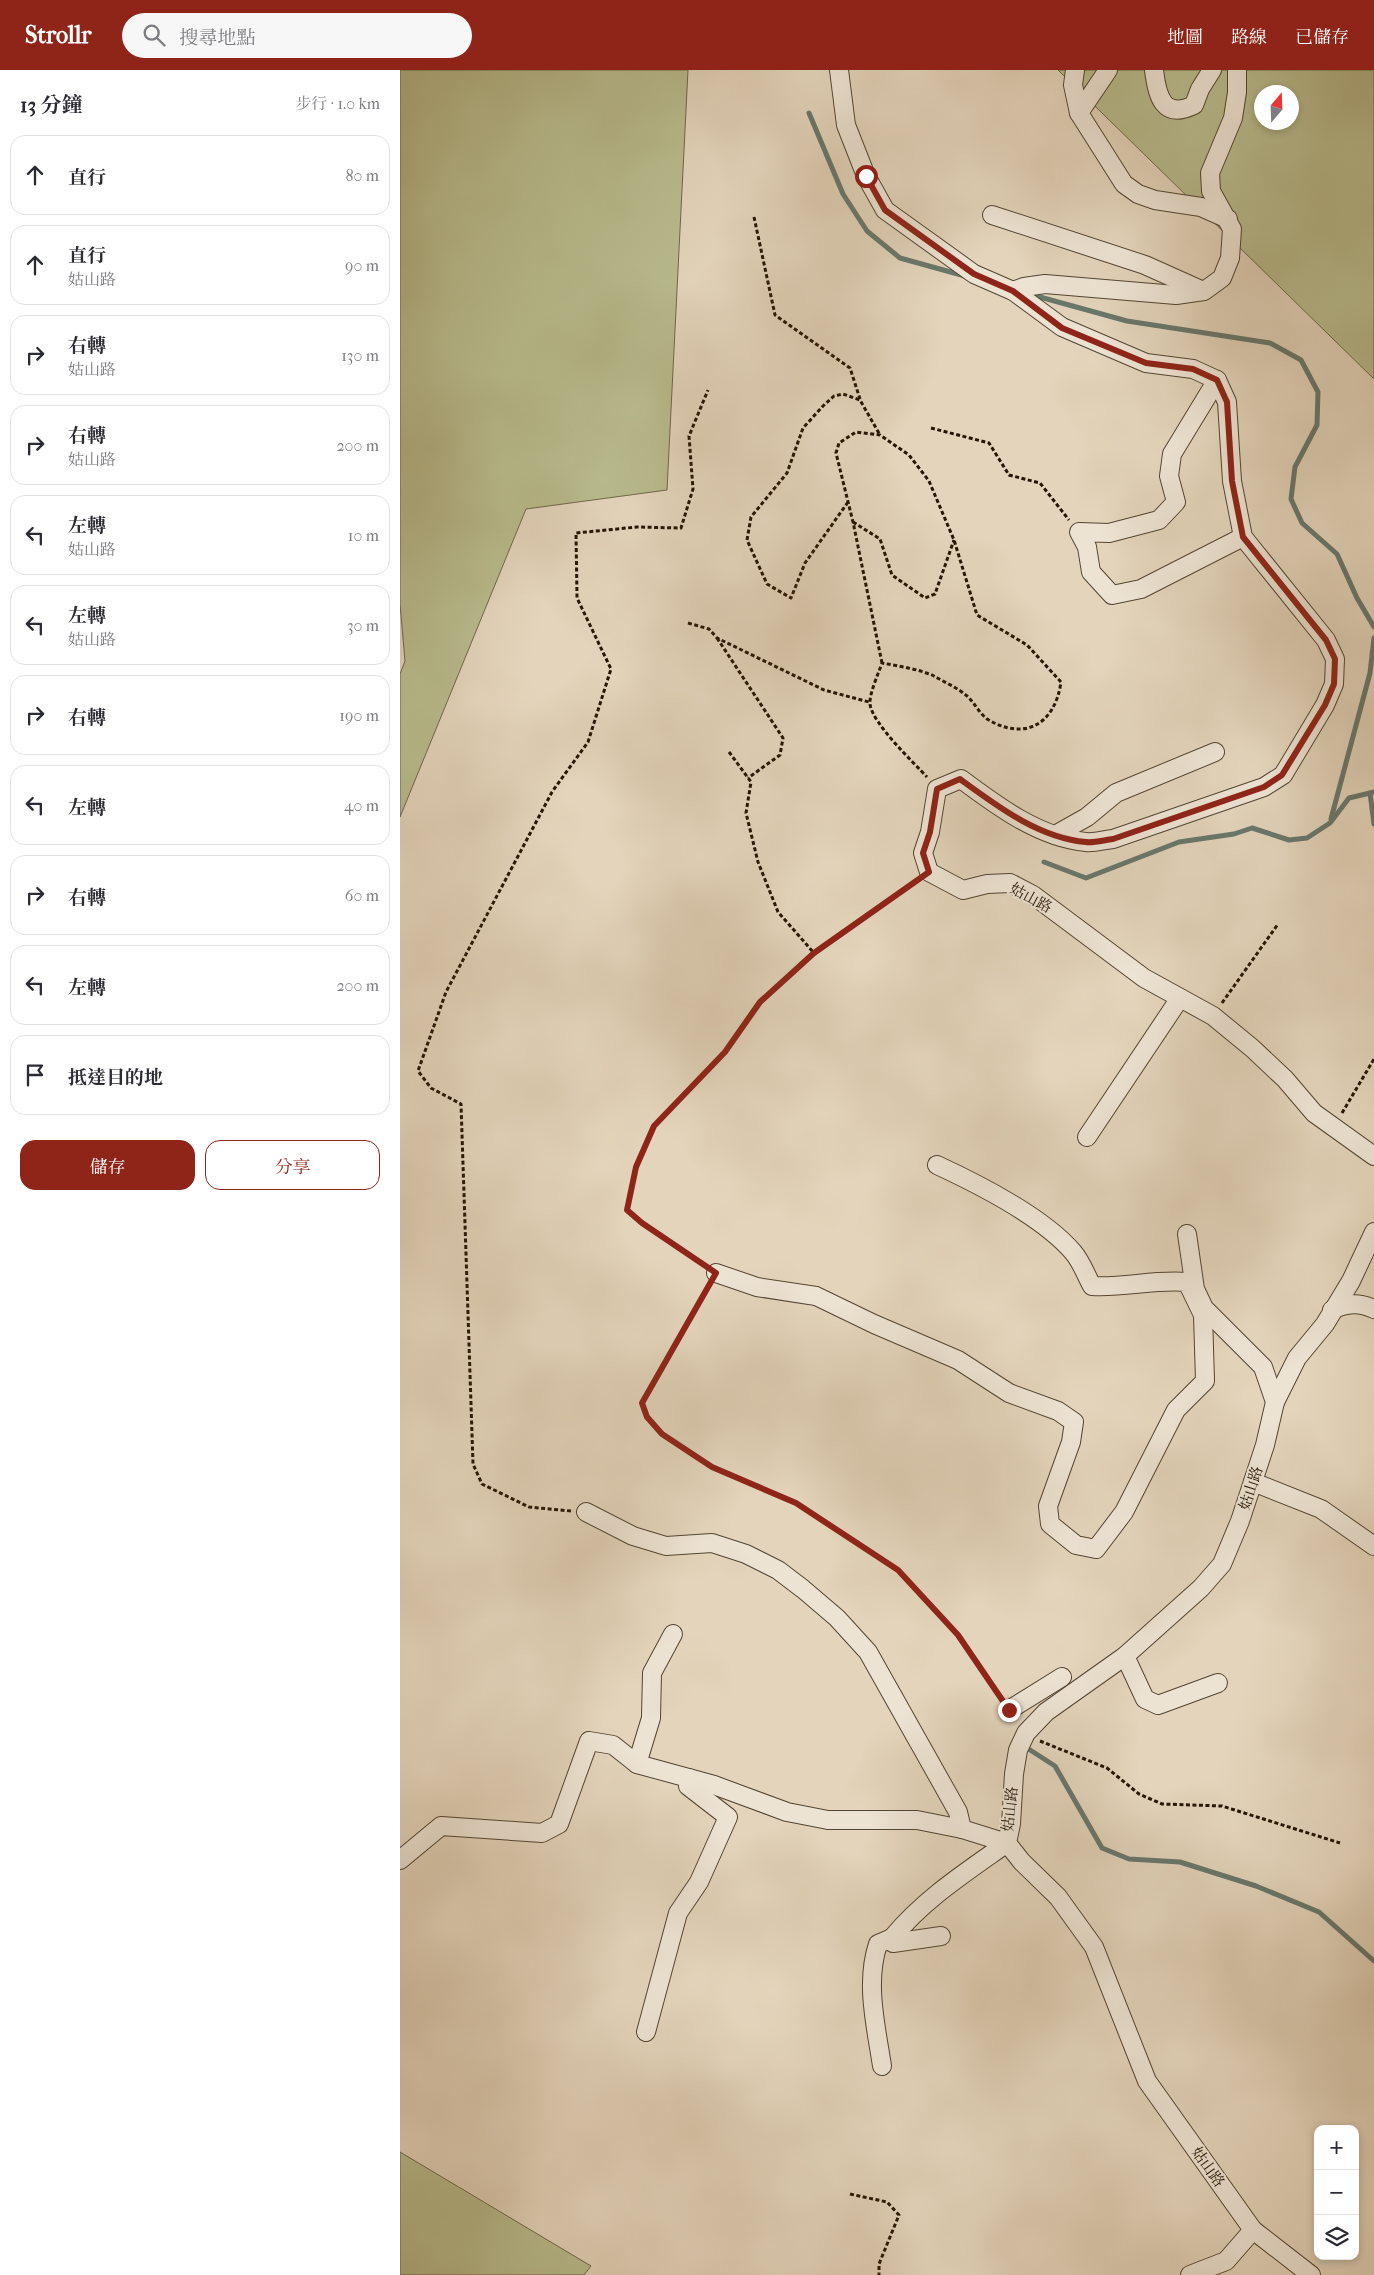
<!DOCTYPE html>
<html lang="zh-TW">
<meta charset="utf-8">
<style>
body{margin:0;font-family:"IM FELL French Canon","Noto Serif TC",serif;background:#f7f7f7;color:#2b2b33}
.controls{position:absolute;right:15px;bottom:15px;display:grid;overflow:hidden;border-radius:10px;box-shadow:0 2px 8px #0003}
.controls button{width:45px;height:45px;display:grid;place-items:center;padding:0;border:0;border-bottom:1px solid #e1e1e2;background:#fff;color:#2b2b33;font:25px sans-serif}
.compass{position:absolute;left:854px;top:15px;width:45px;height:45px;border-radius:50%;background:#fff;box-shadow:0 2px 8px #0003;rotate:19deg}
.stop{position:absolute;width:15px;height:15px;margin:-11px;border:4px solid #8f2418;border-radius:50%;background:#fff}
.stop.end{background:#8f2418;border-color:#fff;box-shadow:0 1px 5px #0008}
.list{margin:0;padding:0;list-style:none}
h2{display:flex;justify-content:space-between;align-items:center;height:65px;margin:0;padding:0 20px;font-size:21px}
h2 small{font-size:16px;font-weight:400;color:#7c7c81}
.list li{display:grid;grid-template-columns:32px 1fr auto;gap:15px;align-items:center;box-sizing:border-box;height:80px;margin:0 10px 10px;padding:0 10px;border:1px solid #e1e1e2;border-radius:15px}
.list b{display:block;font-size:19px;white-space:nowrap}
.list p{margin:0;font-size:16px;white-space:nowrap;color:#7c7c81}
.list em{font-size:16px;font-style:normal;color:#7c7c81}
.actions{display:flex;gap:10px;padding:15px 20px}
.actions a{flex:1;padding:11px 0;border:1px solid #8f2418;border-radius:15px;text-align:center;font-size:18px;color:#8f2418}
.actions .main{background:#8f2418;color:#fff}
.icon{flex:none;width:28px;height:28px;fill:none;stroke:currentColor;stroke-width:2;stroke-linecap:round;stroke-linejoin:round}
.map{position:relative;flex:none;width:974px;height:2205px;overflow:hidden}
header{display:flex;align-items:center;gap:30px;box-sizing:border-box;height:70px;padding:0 25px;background:#8f2418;color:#fff}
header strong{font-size:24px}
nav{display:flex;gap:28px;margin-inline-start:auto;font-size:18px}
.search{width:350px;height:45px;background:#f7f7f7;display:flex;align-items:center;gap:12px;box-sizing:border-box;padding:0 18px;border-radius:28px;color:#7c7c81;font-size:19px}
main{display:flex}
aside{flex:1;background:#fff}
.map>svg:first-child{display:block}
.green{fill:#b8bb8d;stroke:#6e6848;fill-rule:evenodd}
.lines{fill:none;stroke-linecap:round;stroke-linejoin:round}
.stream{stroke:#68776c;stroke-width:5}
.minor-casing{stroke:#544532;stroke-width:20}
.path{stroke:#251504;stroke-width:3;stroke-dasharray:4 2.5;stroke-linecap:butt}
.minor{stroke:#ede3d3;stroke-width:18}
.route{stroke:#8f2418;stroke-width:6}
.labels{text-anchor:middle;stroke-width:4;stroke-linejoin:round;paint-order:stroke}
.street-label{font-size:15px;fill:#251504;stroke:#ede3d3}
</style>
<header>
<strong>Strollr</strong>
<div class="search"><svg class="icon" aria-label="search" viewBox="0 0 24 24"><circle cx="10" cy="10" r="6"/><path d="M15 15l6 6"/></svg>搜尋地點</div>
<nav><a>地圖</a><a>路線</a><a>已儲存</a></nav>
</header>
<main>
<aside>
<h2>13 分鐘<small>步行 · 1.0 km</small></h2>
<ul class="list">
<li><svg class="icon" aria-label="ahead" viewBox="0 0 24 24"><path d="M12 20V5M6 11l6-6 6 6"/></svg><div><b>直行</b></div><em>80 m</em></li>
<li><svg class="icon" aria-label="ahead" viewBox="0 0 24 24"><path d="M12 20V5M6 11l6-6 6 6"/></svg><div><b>直行</b><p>姑山路</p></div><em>90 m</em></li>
<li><svg class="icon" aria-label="right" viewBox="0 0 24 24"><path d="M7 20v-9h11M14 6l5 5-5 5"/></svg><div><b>右轉</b><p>姑山路</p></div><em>130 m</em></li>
<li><svg class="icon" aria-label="right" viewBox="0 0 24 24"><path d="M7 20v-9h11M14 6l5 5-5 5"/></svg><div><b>右轉</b><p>姑山路</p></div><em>200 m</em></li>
<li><svg class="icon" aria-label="left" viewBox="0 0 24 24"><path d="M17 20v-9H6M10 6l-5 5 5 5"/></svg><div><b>左轉</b><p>姑山路</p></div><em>10 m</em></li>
<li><svg class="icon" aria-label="left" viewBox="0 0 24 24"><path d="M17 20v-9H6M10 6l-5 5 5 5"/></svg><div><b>左轉</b><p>姑山路</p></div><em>30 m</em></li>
<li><svg class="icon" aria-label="right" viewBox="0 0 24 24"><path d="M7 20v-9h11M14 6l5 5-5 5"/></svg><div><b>右轉</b></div><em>190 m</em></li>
<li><svg class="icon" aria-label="left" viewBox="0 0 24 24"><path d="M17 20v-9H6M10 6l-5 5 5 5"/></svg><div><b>左轉</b></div><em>40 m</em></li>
<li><svg class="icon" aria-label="right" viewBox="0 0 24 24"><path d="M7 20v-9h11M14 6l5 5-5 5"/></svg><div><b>右轉</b></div><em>60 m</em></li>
<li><svg class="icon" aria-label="left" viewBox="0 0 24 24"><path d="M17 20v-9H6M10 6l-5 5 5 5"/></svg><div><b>左轉</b></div><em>200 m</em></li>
<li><svg class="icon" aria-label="arrive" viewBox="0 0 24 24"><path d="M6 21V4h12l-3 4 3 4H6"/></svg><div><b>抵達目的地</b></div></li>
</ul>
<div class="actions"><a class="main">儲存</a><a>分享</a></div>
</aside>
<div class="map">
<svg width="974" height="2205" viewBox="0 0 974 2205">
<rect width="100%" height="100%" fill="#e3d4bb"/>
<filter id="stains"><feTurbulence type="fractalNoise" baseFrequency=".004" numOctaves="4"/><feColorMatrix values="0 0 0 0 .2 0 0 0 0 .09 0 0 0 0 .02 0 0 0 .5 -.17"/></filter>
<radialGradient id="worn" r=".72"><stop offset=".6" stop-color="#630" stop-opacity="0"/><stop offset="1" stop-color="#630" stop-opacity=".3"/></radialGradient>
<g class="green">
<polygon points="0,0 288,0 267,420 126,439 0,747 0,604 5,591 0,534"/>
<path d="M658,0H974V309ZM862,22H892V52H862Z"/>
<polygon points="0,2082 191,2196 184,2205 0,2205"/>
</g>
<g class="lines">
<g class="stream">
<polyline points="409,43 443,124 467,161 500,188 565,206"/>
<polyline points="629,224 727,251 870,273 901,290 918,322 917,355 895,397 891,429 902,453 937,484 957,528 974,557"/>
<polyline points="974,722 970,723 974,754"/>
<polyline points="931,749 970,603 974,568"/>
<polyline points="644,792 686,808 779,772 834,764 852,758 889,770 907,768 930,753 949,728 970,723"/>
<polyline points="627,1678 655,1696 702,1778 729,1789 780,1792 856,1816 919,1842 974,1891"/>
</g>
<defs>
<g id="minor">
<path d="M439,0L446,55L466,106L485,140L574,204L613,221L662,257L746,293L793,299L817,310L827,332L832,411L843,467L926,570L935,589L934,614L925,635L883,705L864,717L713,769C704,770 694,773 686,772C640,768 597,736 561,709L537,719L530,762L523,783L529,802L563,820L587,814L610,813L633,825L744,908L813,946L852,978L885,1009L914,1043L974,1086"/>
<polyline points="675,0 673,15 679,43"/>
<polyline points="708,0 679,43 724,114 738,124 755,130 801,137 828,149"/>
<path d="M754,0C757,26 763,50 794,35L800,19L812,0"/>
<polyline points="592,145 745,195 803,221"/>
<polyline points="613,221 624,217 645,214 776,225 804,221 822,208 830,188 832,159 811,121 810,103 833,48 837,22 837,0"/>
<polyline points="817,310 772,384 769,406 776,432 759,450 709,463 679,462 687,477 691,502 712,525 741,519 843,467"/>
<polyline points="655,765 687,747 716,723 815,682"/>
<polyline points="687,1067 780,928"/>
<polyline points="787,1164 795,1219 804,1238 863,1297 875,1332 865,1375 840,1451 822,1494 801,1518 725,1586 646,1642 626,1663 618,1680 614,1704 611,1754 607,1773 622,1792 658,1827 694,1877 747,2011 853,2160 911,2205"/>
<path d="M316,1203L357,1217L416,1226L474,1254L558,1290L609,1323L658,1341L674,1352L671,1372L648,1436L650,1454L676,1475L696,1479L724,1442L776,1340L805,1311L803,1245L787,1212C755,1209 724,1218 692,1216C686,1205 681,1191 673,1182C643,1147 578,1114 537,1095"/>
<path d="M932,1240C947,1233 959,1232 974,1239"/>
<polyline points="875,1332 897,1288 925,1254 951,1211 974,1162"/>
<polyline points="853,1412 921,1439 974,1476"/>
<path d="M186,1442L233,1466L266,1476L312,1473L346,1484L378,1500L403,1519L437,1548L468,1582L558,1742L562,1759L607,1773C566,1802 524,1829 492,1868"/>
<polyline points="725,1586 745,1629 758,1635 818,1613"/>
<polyline points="609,1640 662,1607"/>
<polyline points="237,1694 251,1648 252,1603 273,1564"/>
<polyline points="0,1790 41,1756 142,1763 159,1754 189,1671 213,1675 237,1694 314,1715 387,1742 428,1750 517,1750 562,1759"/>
<polyline points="246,1962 278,1843 299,1812 328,1747 288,1716 289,1708"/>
<path d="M482,1996C476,1956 465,1913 478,1874L492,1868L493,1873L541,1866"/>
<polyline points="790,2205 826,2191 853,2160"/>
</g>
</defs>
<use href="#minor" class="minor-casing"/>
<g class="path">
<polyline points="354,147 375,245 450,298 460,329"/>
<polyline points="531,358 589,373 609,405 640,413 669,450"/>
<polyline points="448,432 405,493 391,528 367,514 347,470 351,447 387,403 403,358 423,336 434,326 443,324 460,330 480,365"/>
<polyline points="453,452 480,469 492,505 525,528 535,524 554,470"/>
<polyline points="288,553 309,559 317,568 424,620 469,632"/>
<polyline points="317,568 383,668 380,685 348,708"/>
<path d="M482,593L453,452L436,383L439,373L456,362L480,365L509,385L529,411L554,470L577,545L627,575L661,612C655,654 625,672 587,649C579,643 574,632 567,626C558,618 544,612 534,606C519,599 498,596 482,593C479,602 469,624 470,634C472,653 513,692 527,707"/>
<polyline points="329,682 351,712 346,743 358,792 378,842 414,883"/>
<polyline points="822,933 878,854"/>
<polyline points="942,1043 974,989"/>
<polyline points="303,1194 242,1153 227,1140 236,1097 254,1056 325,981 360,932 414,883 516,811"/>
<polyline points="308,1216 242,1333 247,1347 263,1364 312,1397 396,1433 498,1500 557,1565 600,1627"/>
<polyline points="171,1441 129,1437 82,1414 73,1394 61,1034 31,1018 18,1001 46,922 152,722 188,672 211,599 177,528 176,463 237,457 281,458 293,419 289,366 308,320"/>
<polyline points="640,1671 707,1698 739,1724 762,1734 822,1736 940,1773"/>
<polyline points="450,2124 487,2132 499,2145 479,2194 479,2205"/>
</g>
<use href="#minor" class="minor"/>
</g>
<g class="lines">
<path class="route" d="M466,106L485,140L574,204L613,221L662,258L746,293L793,299L817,310L827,332L832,411L843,467L926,570L935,589L934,614L925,635L882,705L864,717L713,769C704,770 694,773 686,772C639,768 597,736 560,709L537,719L530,762L523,783L529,802L414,883L360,932L325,982L254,1056L236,1097L227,1140L242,1153L316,1203L242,1333L247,1347L262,1364L312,1397L396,1433L498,1500L558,1565L609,1640"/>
</g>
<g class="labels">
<g class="street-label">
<text transform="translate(631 828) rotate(28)" y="5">姑山路</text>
<text transform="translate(851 1418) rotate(-72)" y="5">姑山路</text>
<text transform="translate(610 1739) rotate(-84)" y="5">姑山路</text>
<text transform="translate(808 2097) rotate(54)" y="5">姑山路</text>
</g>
</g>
<rect width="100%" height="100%" filter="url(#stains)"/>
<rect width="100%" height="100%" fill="url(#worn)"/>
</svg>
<div class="controls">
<button>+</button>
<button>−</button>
<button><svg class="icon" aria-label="layers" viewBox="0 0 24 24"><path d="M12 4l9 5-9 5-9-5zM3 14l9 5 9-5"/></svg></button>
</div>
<svg class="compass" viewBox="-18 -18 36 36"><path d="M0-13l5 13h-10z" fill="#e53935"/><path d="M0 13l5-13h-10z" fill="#7c7c81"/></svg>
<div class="stop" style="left:466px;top:106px"></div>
<div class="stop end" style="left:609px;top:1640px"></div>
</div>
</main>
